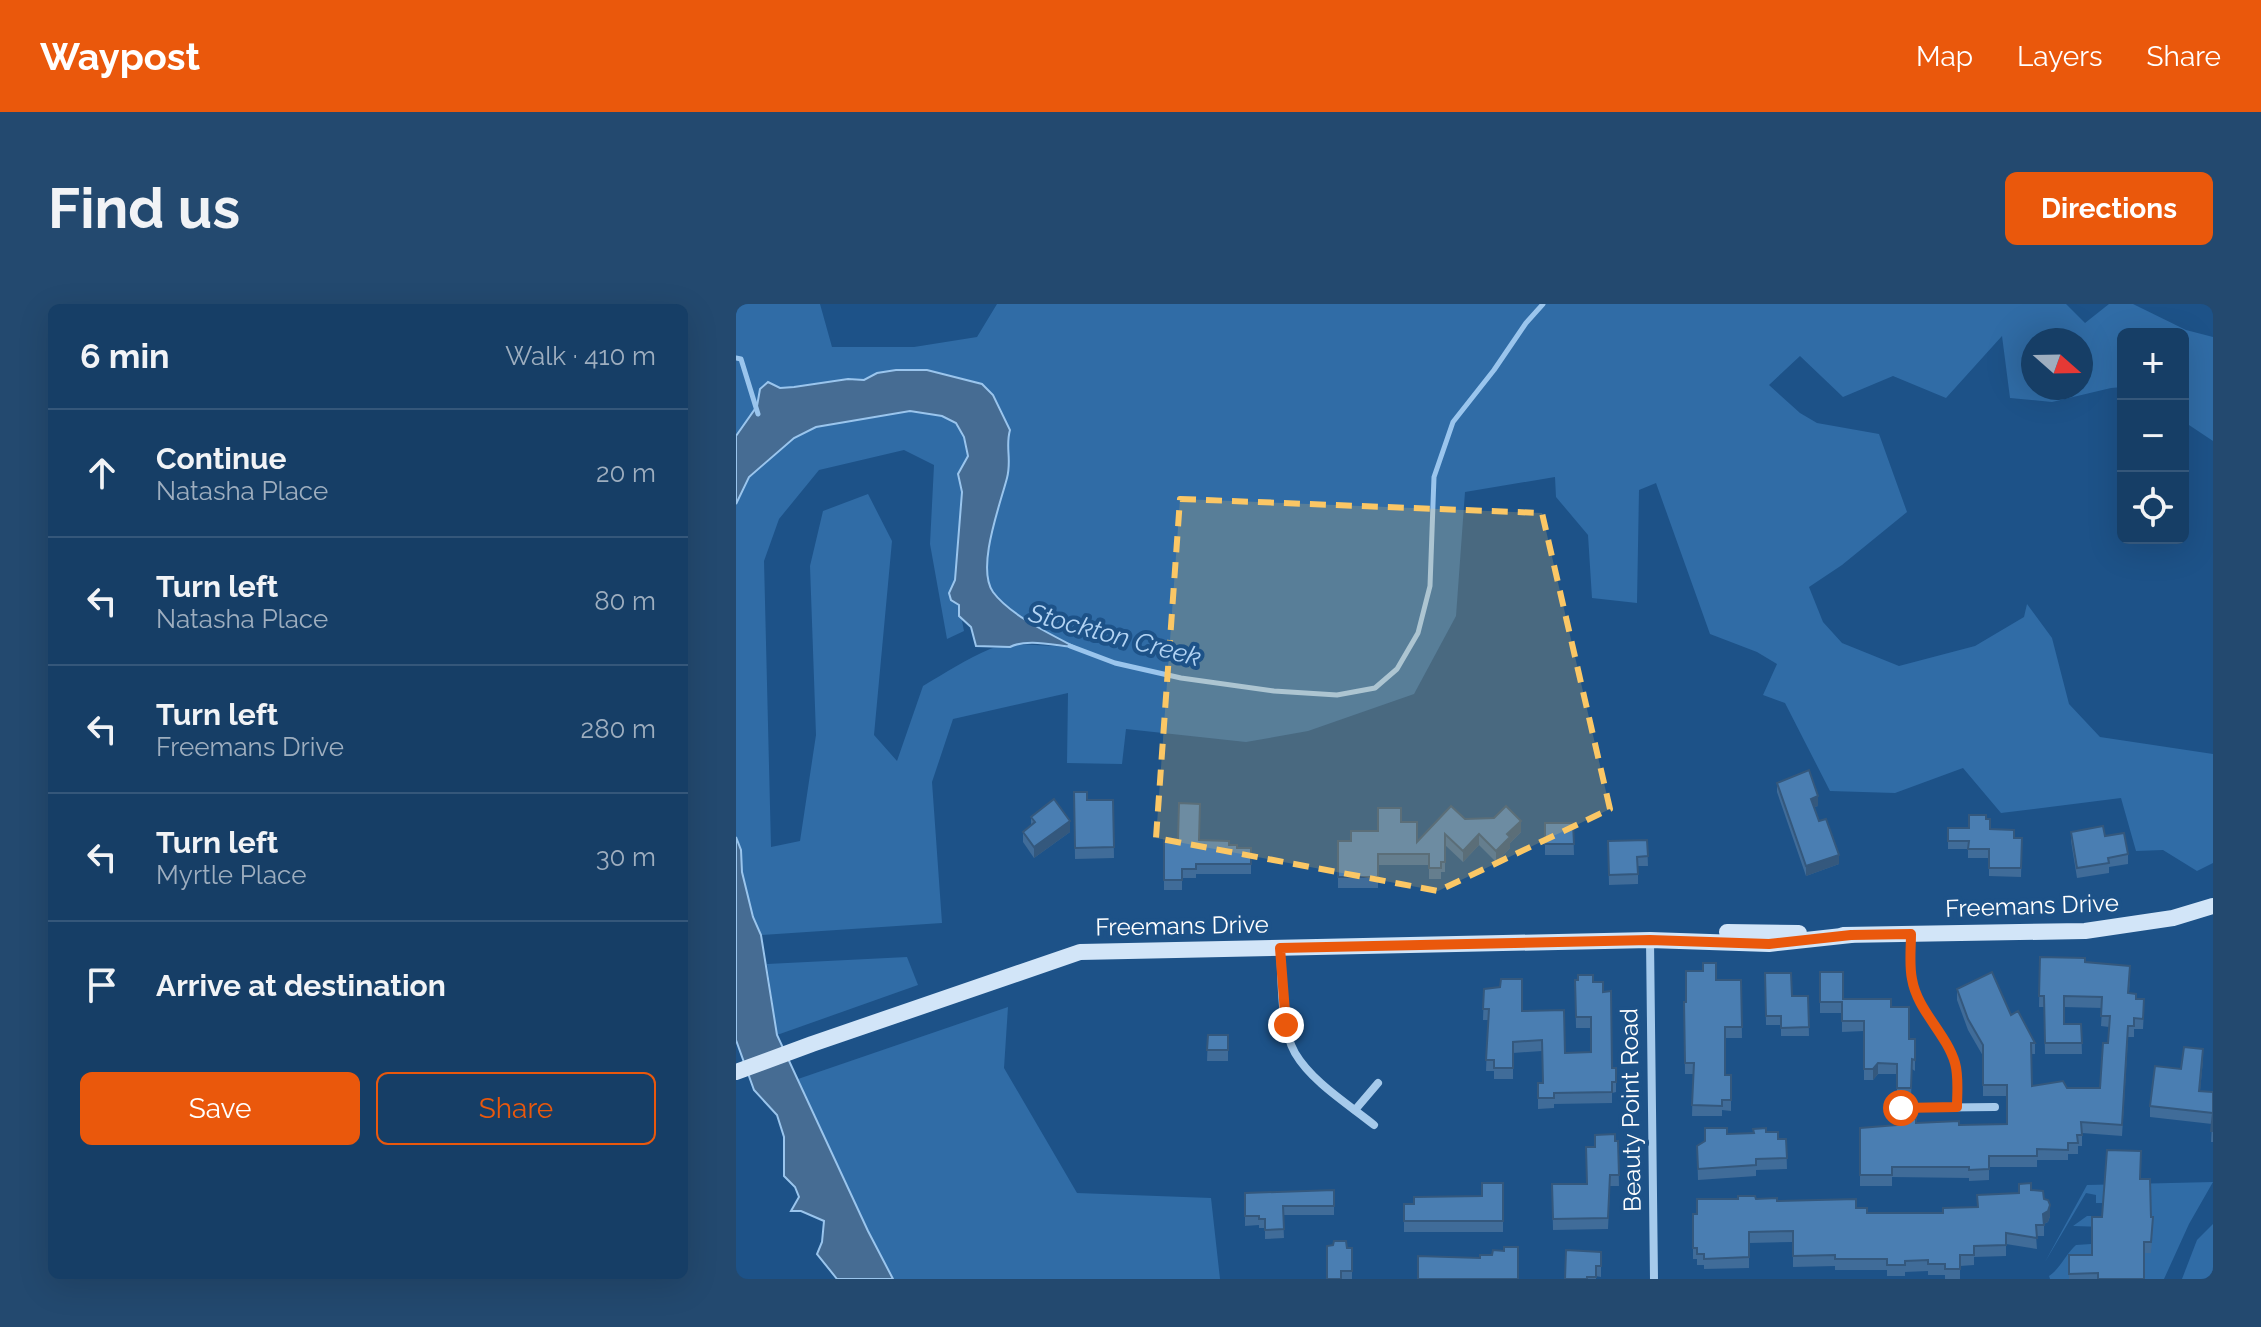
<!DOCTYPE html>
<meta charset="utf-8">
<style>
body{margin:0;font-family:Raleway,sans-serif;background:#23496f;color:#f1f3f6}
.controls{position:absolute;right:24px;top:24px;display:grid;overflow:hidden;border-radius:12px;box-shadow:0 8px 32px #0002}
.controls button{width:72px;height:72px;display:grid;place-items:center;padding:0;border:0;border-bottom:2px solid #35577a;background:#163e66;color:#f1f3f6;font:40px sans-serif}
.compass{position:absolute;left:1285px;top:24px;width:72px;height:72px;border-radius:50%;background:#163e66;box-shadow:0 8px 32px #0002;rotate:110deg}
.stop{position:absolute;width:24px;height:24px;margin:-18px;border:6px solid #ea580c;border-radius:50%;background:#fff}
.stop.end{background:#ea580c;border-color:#fff;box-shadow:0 2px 8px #0008}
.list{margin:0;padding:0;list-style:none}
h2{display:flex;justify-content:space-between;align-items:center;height:104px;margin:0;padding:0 32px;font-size:34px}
h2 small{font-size:26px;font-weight:400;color:#9eaebf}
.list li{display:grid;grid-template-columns:52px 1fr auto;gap:24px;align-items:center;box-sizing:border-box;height:128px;padding:0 32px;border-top:2px solid #35577a}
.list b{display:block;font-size:30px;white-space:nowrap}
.list p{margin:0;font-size:26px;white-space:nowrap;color:#9eaebf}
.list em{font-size:26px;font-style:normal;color:#9eaebf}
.actions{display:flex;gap:16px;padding:24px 32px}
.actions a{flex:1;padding:18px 0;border:2px solid #ea580c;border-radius:12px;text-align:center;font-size:28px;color:#ea580c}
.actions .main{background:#ea580c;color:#fff}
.icon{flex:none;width:44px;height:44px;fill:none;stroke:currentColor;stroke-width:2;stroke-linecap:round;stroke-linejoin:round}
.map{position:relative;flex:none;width:1477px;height:975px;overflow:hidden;border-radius:12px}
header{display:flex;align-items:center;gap:48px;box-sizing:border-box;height:112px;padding:0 40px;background:#ea580c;color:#fff}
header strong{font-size:38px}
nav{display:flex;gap:44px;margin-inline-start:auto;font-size:28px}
.intro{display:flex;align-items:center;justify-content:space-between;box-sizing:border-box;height:192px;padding:0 48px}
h1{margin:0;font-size:56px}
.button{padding:20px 36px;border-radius:12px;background:#ea580c;color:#fff;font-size:28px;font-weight:700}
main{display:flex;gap:48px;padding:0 48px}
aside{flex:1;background:#163e66;border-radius:12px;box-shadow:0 8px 32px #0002}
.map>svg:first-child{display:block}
.green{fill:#306ca6;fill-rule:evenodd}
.water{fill:#466c93;stroke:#9ac5ed;stroke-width:2}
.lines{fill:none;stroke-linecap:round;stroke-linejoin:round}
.stream{stroke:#9ac5ed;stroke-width:5}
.minor{stroke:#a6caeb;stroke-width:8}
.secondary{stroke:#d2e5f8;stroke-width:16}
.wall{fill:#406c99}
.shaded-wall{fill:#34587d}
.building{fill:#4a7eb2;stroke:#34587d;stroke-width:2}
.route{stroke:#ea580c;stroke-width:10}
.marked{fill:#fbc765;fill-opacity:0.2;stroke:#fbc765;stroke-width:6;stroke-dasharray:16 10;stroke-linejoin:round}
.labels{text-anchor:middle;stroke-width:8;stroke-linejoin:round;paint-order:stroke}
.street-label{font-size:24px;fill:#fff;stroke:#1d5288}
.water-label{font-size:26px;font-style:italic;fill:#b2d3f3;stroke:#1d5288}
</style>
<header>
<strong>Waypost</strong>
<nav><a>Map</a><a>Layers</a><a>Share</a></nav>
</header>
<div class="intro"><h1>Find us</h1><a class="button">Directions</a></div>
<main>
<aside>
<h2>6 min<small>Walk · 410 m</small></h2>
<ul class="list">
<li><svg class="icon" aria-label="ahead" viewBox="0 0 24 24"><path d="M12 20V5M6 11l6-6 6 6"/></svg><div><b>Continue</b><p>Natasha Place</p></div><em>20 m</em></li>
<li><svg class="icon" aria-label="left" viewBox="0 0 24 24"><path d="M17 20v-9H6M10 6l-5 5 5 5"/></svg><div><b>Turn left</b><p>Natasha Place</p></div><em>80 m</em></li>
<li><svg class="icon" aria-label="left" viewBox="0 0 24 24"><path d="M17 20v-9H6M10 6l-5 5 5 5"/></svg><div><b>Turn left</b><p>Freemans Drive</p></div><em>280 m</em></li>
<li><svg class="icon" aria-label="left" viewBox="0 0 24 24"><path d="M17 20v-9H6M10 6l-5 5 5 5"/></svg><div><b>Turn left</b><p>Myrtle Place</p></div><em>30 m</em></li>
<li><svg class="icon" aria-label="arrive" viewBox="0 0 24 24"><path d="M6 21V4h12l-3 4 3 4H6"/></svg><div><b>Arrive at destination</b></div></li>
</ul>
<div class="actions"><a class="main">Save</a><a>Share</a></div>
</aside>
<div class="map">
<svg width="1477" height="975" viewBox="0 0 1477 975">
<rect width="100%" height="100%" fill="#1d5288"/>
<g class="green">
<path d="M0,0H84L96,43H178L241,33L261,0H1330L1349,19L1373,0H1397L1450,26L1477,33V137L1447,117V30H1387V83L1375,84L1316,98L1274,94L1266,32L1210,94L1157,72L1107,93L1064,52L1033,81L1064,109L1081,119L1143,130L1171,208L1106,261L1073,283L1087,318L1106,339L1163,362L1239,342L1288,313L1291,300L1316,334L1333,400L1364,433L1477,450V559L1461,567L1427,546L1400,547L1385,494L1265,509L1227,464L1159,489L1094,487L1049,399L1027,391L1041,360L1021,348L974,330L920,179L903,186L901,299L856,294L852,231L820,193L819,173L729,188L720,312L678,390L572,427L510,438L390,425L386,460L331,459L332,389L217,415L196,478L206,619L25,631C16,611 9,588 6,566C5,554 4,544 0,533V200L13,173L58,134L80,123L174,107L206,112L220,118L228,133L232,152L222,170L226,188L219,276L213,289L223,301L228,327L211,335L194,240L198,161L168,146L83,166L43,215L28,257L35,543L64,537L80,431L74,262L87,207L132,190L156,237L138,431L161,457L187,382C209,369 230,355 254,345C262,342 271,344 278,340L337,343C316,330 269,307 256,287C240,261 264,201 271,173C276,155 269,142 274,126L257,91L246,80L191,66H160L141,69L128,76L112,75L58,83L24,85L21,102L0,132ZM1297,36H1345V84H1297Z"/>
<polygon points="171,653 182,681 41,731 31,660"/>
<polygon points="272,703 268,764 341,889 475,894 484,975 157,975 132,927 62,775"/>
<path d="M1477,878L1453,920L1428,975H1408V961L1380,960L1379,958L1344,959V962H1333V975H1314L1313,972C1323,966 1330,950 1340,941L1370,939V923L1337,922L1351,912H1367L1369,920H1388V910H1407L1408,907H1414V886H1368L1367,899H1360V891L1350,889L1309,958L1351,881Z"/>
<polygon points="1477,920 1477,975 1446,975 1461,936"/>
</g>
<g class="water">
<path d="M160,66H191L246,80L257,91L274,126C269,143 276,155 271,174C264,201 240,264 257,288C274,311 314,330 339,343C321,342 291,334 274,343L240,342L235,323L223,312V301L215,296L213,289L219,276L226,188L222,170L232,152L228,133L220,119L206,112L174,107L80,123L58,134L13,173L0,200V132L21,102L24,85L32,78L44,84L58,83L112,75L128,76L141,69Z"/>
<polygon points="0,533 5,546 6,568 17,613 25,631 41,731 132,927 157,975 101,975 81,950 86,938 88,917 65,907 55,907 63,893 59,883 48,872 48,833 41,811 18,786 0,736"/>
</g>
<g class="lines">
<g class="stream">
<polyline points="0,54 5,55 22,110"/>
<polyline points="334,342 379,359 445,374 538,387 601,391 639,384 661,365 682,329 694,282 698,173 717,118 758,66 790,19 807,0"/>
</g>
<g class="minor">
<path d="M1175,630C1175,645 1173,661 1176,675C1181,706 1210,729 1219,759C1223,773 1221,789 1221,803"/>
<polyline points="914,636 918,975"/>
<path d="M544,644C546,674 544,723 559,749C576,778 612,800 638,821"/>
<polyline points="1165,804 1259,803"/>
<polyline points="619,806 642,779"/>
</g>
<g class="secondary">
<polyline points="991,628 1063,629"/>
<polyline points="1107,631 1349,627 1437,614 1477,602"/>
<polyline points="0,768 76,740 344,648 914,636 1033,640 1115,631"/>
</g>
</g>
<g class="wall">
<polygon points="1041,479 1082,502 1078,503 1083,517 1103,560 1070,572 1041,488"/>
<polygon points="338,488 351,496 377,496 378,554 339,555"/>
<polygon points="295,513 334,528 298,554 287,538 287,528 295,521"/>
<polygon points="729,515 785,528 774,539 774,544 760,558 743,541 727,558 709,541 709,568 705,568 705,575 693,575 693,561 642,561 642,584 602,584 602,537 615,537 665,518 681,538"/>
<polygon points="1250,515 1254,525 1278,534 1286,534 1285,573 1253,572 1253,554 1232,554 1232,545 1212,545 1212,524 1233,524"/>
<polygon points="809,519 837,519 838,551 809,551"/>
<polygon points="1335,528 1369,532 1392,550 1392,560 1373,563 1373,569 1341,574 1335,537"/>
<polygon points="428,535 463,536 493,541 501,544 515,544 515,570 460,570 460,574 446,574 446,586 428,586"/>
<polygon points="911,536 912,562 902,562 902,580 873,581 872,537"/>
<polygon points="1304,653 1349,658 1394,672 1393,689 1400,695 1408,706 1407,725 1398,725 1398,733 1392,733 1386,832 1346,829 1346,842 1342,842 1342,850 1332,850 1332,856 1301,856 1301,863 1253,863 1253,876 1233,877 1233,874 1156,873 1156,882 1124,882 1124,824 1180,819 1223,821 1271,820 1271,792 1247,792 1247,752 1232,726 1221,696 1221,685 1275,711 1299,739 1299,750 1295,750 1296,782 1331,784 1364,784 1372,739 1373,723 1365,722 1366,704 1328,703 1328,720 1345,720 1346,750 1309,750 1308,703 1303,703"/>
<polygon points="1084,668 1107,695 1155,703 1173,735 1179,735 1179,767 1176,765 1175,794 1161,794 1161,770 1142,770 1137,776 1128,776 1128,727 1106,728 1106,709 1084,709"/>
<polygon points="1029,669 1056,692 1072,692 1073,732 1045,732 1045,721 1030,721"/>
<polygon points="839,676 857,678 867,688 876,764 880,778 880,788 876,789 876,799 818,800 818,804 802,805 802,779 807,779 806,747 777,749 777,775 758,775 758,767 750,767 752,716 747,716 748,685 786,707 829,749 855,748 855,724 840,724"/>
<polygon points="980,676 1005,676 1006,734 989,734 989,771 995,771 995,807 986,806 986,812 956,812 957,770 949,770 948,698 950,698"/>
<polygon points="472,731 492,731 492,757 471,757"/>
<polygon points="1467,756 1464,787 1477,788 1477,838 1475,838 1476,820 1414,813 1414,802 1445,765"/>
<polygon points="1030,828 1042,835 1050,835 1051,865 1020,866 1020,872 962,876 961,842 991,830"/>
<polygon points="879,837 882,837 883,882 874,882 872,925 817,926 816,880 851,880 859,843"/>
<polygon points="1404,875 1417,924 1415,949 1408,949 1408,975 1333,975 1333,951 1356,951 1366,913"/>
<polygon points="767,879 767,928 668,928 668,900 746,892"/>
<polygon points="598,886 598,911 547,911 548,934 529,935 529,924 523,924 523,921 509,922 509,889"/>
<polygon points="1295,886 1308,895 1314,912 1312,918 1308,920 1308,932 1300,932 1301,945 1270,940 1270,952 1238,953 1238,961 1224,962 1224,975 1209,975 1209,971 1192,971 1192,967 1169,968 1169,972 1151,972 1151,966 1099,966 1099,962 1057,963 1057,938 1013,939 1013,964 968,965 968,961 961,961 961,955 957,955 957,910 1020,895 1120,904 1131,909 1207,909 1241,903"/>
<polygon points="611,944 616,944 616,975 591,975"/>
<polygon points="865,948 865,973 860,972 860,975 829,975"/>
</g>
<g class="shaded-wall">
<polygon points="1082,492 1082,502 1075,504 1075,495"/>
<polygon points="334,517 334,528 298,554 298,543"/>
<polygon points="785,517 785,528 774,539 774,544 760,558 760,547 771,530"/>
<polygon points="743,530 743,541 727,558 727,547"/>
<polygon points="1103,551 1103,560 1070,572 1070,562"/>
<polygon points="1467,745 1467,756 1463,798 1463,787"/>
<polygon points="1142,759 1142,770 1137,776 1137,765"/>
<polygon points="1314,901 1314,912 1312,918 1307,920 1307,910"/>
</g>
<g class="building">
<polygon points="1073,466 1082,492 1075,495 1083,517 1090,515 1103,551 1070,562 1041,479"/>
<polygon points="338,488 351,488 351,496 377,496 378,543 339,544"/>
<polygon points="318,495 334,517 298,543 287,528 299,518 295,513"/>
<polygon points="443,499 464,500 463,536 493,537 493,541 501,541 501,544 515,544 515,560 460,560 460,565 446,565 446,576 428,576 428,535 442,535"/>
<polygon points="715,502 729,515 758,514 770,502 785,517 771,530 774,533 760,547 743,530 727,547 709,530 709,558 705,558 705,564 693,564 693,550 642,550 642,573 602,573 602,537 615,537 615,527 642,527 642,504 665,504 665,518 681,518 681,538"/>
<polygon points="1233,511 1250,511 1250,515 1254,515 1254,525 1278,526 1278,534 1286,534 1285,564 1253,564 1253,545 1232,545 1233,537 1212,537 1212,524 1233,524"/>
<polygon points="809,519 837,519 838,540 809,540"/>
<polygon points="1367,522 1369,532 1388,529 1392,550 1372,554 1373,559 1341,564 1335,528"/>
<polygon points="911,536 912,552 901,553 902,570 873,571 872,537"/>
<polygon points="1304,653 1349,654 1349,658 1394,662 1392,689 1400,690 1400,695 1408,695 1407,715 1398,714 1398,722 1392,722 1386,821 1345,818 1346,831 1341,831 1342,839 1332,839 1332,846 1301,845 1301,852 1253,852 1253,865 1233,866 1233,863 1156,863 1156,871 1124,871 1124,824 1161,821 1164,820 1165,815 1180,815 1180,819 1223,817 1223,821 1271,820 1271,781 1247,781 1247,741 1232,715 1221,685 1256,668 1275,711 1282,707 1299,739 1295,739 1296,782 1327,777 1331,784 1364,784 1367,739 1372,739 1374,712 1365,712 1366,693 1328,692 1328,720 1345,720 1346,739 1309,739 1308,692 1303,692"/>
<polygon points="967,659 980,659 980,676 1005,676 1006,723 989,723 989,771 995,771 995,796 986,796 986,802 956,801 958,759 949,759 948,698 950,698 950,667 967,667"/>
<polygon points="1084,668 1107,668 1107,695 1155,695 1155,703 1173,703 1173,735 1179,735 1179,756 1176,755 1175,784 1161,784 1161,760 1142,759 1137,765 1128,765 1128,717 1106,717 1106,698 1084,698"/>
<polygon points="1029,669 1055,669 1056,692 1072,692 1073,723 1045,724 1045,712 1030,712"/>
<polygon points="842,671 857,671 857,678 867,678 867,688 875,687 876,764 880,764 880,778 876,778 876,788 818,789 818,794 802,794 802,779 807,779 806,736 777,738 777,764 758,764 758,756 750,756 753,705 747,705 748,685 764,683 765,675 786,675 786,707 828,706 829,749 855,748 855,713 840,713 839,676 842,676"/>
<polygon points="472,731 492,731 492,746 471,746"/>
<polygon points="1448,743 1467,745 1463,787 1477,788 1477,827 1475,827 1477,809 1414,802 1419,762 1445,765"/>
<polygon points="969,824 991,824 991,830 1018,829 1017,825 1030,824 1030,828 1042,828 1042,835 1050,835 1051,854 1020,855 1020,861 962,865 961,842 969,837"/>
<polygon points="879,830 879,837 882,837 883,871 874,871 872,914 817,915 816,880 851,880 850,843 859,843 859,831"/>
<polygon points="1371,846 1405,847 1404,875 1414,875 1415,913 1417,913 1415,938 1408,938 1408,975 1362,975 1362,969 1333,970 1333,951 1356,951 1356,913 1366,913"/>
<polygon points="746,879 767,879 767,917 668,917 668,900 678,900 678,893 746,892"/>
<polygon points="1295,879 1295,886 1307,887 1308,895 1312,896 1314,901 1312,907 1307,910 1308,921 1300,921 1301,934 1270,929 1270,941 1238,942 1238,951 1224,951 1224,965 1209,965 1209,960 1192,960 1192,956 1169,957 1169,961 1151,961 1151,955 1099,955 1099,951 1057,952 1057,927 1013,928 1013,953 968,955 968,950 961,950 961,944 957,944 957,910 961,910 961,895 1002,895 1002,892 1019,892 1020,895 1041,894 1041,897 1120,895 1120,904 1131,904 1131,909 1207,909 1207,904 1242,903 1241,891 1283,889 1283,880"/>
<polygon points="598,886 598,902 547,902 548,925 529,926 529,915 523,915 523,912 509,912 509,889"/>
<polygon points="598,937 610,937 611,944 616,944 616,967 605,967 605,975 591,975 591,942 597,941"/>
<polygon points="768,943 782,943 782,975 682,975 682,952 744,954 744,951 756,951 757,946 768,947"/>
<polygon points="830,946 865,948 865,962 860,962 860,973 851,973 851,975 829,975"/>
</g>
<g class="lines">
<path class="route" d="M550,721L544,644L914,636L1033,640L1115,631L1175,630C1175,644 1173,661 1176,675C1181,706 1210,729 1219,759C1223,773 1221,789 1221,803L1165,804"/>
</g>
<path class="marked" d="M444,195L806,209L874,505L702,587L420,534Z"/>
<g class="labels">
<g class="street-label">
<text transform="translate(1296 602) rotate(-2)" y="8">Freemans Drive</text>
<text transform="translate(446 622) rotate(-1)" y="8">Freemans Drive</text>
<text transform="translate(895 806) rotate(-91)" y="8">Beauty Point Road</text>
</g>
<g class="water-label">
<text transform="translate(379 331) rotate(15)" y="9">Stockton Creek</text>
</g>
</g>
</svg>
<div class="controls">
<button>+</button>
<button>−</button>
<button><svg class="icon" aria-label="locate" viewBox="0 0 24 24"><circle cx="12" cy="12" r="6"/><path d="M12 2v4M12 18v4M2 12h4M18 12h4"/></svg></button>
</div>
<svg class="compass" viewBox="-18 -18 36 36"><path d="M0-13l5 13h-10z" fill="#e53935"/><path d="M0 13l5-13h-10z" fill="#9eaebf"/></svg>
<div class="stop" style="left:1165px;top:804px"></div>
<div class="stop end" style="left:550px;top:721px"></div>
</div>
</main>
